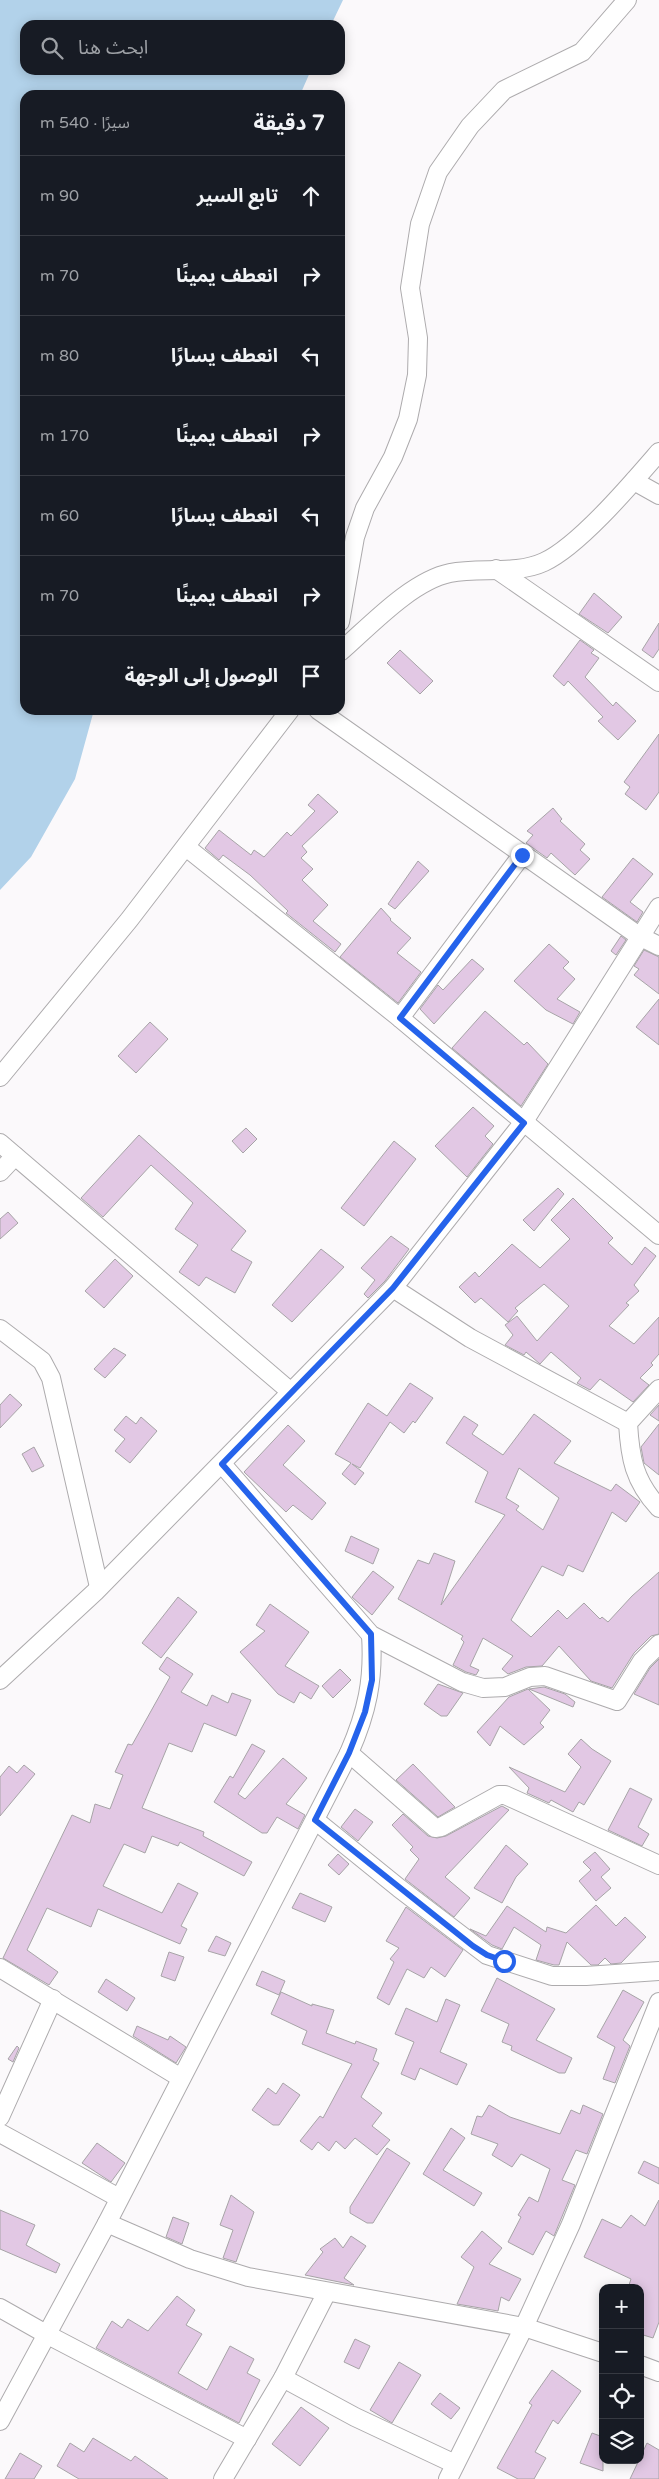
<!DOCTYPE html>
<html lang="ar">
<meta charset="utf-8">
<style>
body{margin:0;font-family:"Varela Round","Noto Sans Arabic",sans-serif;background:#20242c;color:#f1f3f6;direction:rtl}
.controls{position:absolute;right:15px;bottom:15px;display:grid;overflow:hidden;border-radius:10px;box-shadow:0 2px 12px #0003}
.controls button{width:45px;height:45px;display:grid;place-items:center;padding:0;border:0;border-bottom:1px solid #363941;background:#171b24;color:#f1f3f6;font:25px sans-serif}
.stop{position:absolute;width:15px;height:15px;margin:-11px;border:4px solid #2563eb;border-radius:50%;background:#fff}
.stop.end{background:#2563eb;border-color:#fff;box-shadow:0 1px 5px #0008}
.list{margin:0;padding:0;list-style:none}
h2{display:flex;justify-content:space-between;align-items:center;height:65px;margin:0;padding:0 20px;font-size:21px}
h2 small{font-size:16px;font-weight:400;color:#9ea1a6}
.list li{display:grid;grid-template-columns:32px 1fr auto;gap:15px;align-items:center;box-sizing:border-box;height:80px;padding:0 20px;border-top:1px solid #363941}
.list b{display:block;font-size:19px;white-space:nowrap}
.list em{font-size:16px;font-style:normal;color:#9ea1a6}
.icon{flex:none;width:28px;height:28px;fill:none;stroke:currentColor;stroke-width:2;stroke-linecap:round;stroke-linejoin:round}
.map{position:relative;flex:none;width:659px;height:2479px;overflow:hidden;direction:ltr}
.search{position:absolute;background:#171b24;box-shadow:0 2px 12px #0003;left:20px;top:20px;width:325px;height:55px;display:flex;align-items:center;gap:12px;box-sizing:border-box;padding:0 18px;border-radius:15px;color:#9ea1a6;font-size:19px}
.panel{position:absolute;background:#171b24;box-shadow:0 2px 12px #0003;left:20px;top:90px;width:325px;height:625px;border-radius:15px;direction:rtl}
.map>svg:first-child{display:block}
.water{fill:#b2d2ea}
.building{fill:#e2c8e4;stroke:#a7a4a7;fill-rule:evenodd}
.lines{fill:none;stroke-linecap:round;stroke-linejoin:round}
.minor-casing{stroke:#adabad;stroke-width:20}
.minor{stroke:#fff;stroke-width:18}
.route{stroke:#2563eb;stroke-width:6}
</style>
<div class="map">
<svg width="659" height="2479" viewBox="0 0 659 2479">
<rect width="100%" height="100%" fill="#fbf9fb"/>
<polygon class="water" points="0,0 343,0 331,25 25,25 25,70 311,70 300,95 25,95 25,710 94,710 75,779 31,857 0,890"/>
<g class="building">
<polygon points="594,593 622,617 608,633 579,614"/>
<polygon points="659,623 659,649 653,658 642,650"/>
<polygon points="580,640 594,650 591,653 599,658 585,677 613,706 616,702 636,721 618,740 598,721 603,717 568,681 564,686 553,676"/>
<polygon points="400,650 433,681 420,694 387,663"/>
<polygon points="659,734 659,792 646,810 625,794 630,787 624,782"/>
<polygon points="318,794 338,812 302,846 307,852 301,858 313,869 302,880 328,905 313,921 341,944 335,952 286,913 288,911 250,875 223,855 219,860 205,848 219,830 251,855 254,850 264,857 287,832 291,836 315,811 308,805"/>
<polygon points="553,808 562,819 560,821 585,844 580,850 590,859 575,875 551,853 547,858 526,843 533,835 527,831"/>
<polygon points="633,858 653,874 630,902 643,912 637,922 602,897"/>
<polygon points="418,861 429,871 395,909 388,904"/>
<polygon points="381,908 391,919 390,920 411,938 397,953 421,972 398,1003 340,957"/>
<polygon points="621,936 626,940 616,955 611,951"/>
<polygon points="549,944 569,962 563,968 575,979 557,999 580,1012 573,1024 546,1010 514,981"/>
<polygon points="644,950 659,957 659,994 634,975 639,969 634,966"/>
<polygon points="472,959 484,969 434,1024 420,1009 438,985 443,990"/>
<polygon points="659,999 659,1045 636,1027"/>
<polygon points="485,1011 524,1045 527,1042 548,1064 521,1106 452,1048"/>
<polygon points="150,1022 168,1039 136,1073 118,1056"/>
<polygon points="473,1107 494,1126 485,1136 493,1144 467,1177 435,1146"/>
<polygon points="246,1128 257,1139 243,1153 232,1141"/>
<polygon points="139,1135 246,1231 231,1250 252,1262 235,1293 206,1277 199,1286 179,1272 198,1245 175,1229 193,1203 151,1165 103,1217 81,1198"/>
<polygon points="394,1141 416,1159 364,1226 341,1208"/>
<polygon points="558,1188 564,1194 534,1231 523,1220"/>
<polygon points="573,1198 613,1238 608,1243 632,1265 645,1247 656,1256 634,1285 639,1291 626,1303 629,1305 609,1326 634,1344 659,1317 659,1354 651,1363 653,1365 640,1378 649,1385 633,1402 600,1379 590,1390 577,1383 581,1378 551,1352 540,1364 526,1352 524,1355 505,1345 513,1335 505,1325 517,1316 537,1341 569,1306 544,1284 515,1308 518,1311 508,1322 481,1298 475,1303 459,1287 475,1272 479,1277 512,1244 540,1268 570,1239 551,1220"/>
<polygon points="8,1212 18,1223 0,1239 0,1219"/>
<polygon points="391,1236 409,1249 385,1281 368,1298 364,1294 375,1280 361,1268"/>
<polygon points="321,1249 344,1267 292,1322 272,1305"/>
<polygon points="115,1259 133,1276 104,1308 85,1291"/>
<polygon points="114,1348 126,1355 105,1378 94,1369"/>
<polygon points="410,1383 433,1398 415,1423 413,1421 404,1433 390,1422 360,1468 352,1464 364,1473 355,1485 342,1474 351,1463 335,1454 368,1403 387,1416"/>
<polygon points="10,1394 22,1405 0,1428 0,1405"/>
<polygon points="659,1405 659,1421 650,1415"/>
<path d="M534,1414L571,1441L554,1463L611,1491L616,1484L640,1502L626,1522L612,1512L583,1572L568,1565L563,1576L542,1566L511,1620L531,1637L558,1610L567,1619L584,1603L600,1619L602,1617L608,1622L632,1596L659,1572V1634L651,1636L634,1653L612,1688L591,1681L559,1646L542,1666L526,1667L508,1674L502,1669L513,1656L483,1638L470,1666L479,1670L476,1675L466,1672L453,1665L464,1642L461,1639L463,1636L398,1599L418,1560L429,1564L434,1553L455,1561L441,1605L505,1515L475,1502L488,1472L446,1443L464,1416L478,1425L472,1434L503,1455ZM519,1468L559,1498L543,1530L516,1510L519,1506L506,1498Z"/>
<polygon points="126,1416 136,1424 141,1417 157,1431 130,1463 115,1451 125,1439 114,1430"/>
<polygon points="659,1424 659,1475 644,1463 641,1447"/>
<polygon points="288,1425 305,1441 283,1465 326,1503 312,1520 293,1505 286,1512 244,1472"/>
<polygon points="34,1447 44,1466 32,1472 22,1454"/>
<polygon points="351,1536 379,1549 373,1564 345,1551"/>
<polygon points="373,1571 394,1587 372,1615 352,1597"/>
<polygon points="178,1597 197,1612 161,1658 142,1643"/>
<polygon points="270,1604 309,1632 285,1666 319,1686 311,1699 300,1692 294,1703 278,1694 240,1652 265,1631 256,1625"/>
<polygon points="167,1657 193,1674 181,1692 207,1706 212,1695 228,1703 232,1693 251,1700 236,1736 204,1723 192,1752 169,1743 142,1808 204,1832 203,1836 252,1862 244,1876 180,1842 178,1846 152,1836 145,1853 124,1844 103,1886 162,1913 178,1883 198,1893 181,1926 187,1929 180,1944 98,1909 91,1927 47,1908 27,1950 58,1972 49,1985 3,1958 72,1815 90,1823 95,1804 110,1809 123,1775 115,1772 128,1744 132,1745 170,1677 159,1669"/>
<polygon points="659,1659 659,1705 634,1694 650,1668"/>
<polygon points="340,1669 351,1680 333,1698 322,1686"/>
<polygon points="438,1684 463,1693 447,1716 441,1716 424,1704"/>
<polygon points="544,1687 565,1694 575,1702 573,1707 529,1689"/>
<polygon points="528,1689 550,1710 540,1723 544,1727 524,1745 500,1726 490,1746 477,1732 509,1697"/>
<polygon points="581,1739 592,1749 611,1761 584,1805 579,1802 573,1812 551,1800 549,1803 527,1793 529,1788 509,1767 565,1792 581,1767 568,1754"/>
<polygon points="252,1744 265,1751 238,1794 245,1799 283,1758 307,1778 286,1804 305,1815 298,1829 277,1817 267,1833 262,1833 214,1802 230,1776 233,1778"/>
<polygon points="413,1764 454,1806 455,1807 438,1817 396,1780"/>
<polygon points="24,1765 35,1774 0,1816 0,1777 9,1766 17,1773"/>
<polygon points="630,1788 652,1799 638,1827 649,1834 642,1846 608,1830"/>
<polygon points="502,1806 509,1810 445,1877 470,1898 454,1917 405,1879 419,1859 410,1850 413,1847 392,1825 403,1814 428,1836 437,1838 446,1836"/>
<polygon points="355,1809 373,1822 358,1841 341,1827"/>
<polygon points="506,1845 528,1864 516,1877 502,1903 474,1888"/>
<polygon points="595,1852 610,1869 601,1877 611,1888 596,1901 579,1881 591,1870 583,1862"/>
<polygon points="338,1854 349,1864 339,1875 328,1865"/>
<polygon points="300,1893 332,1907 325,1922 292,1908"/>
<polygon points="596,1905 616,1926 625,1917 646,1937 621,1963 611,1964 605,1958 598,1965 591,1965 567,1942 559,1965 554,1965 536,1960 541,1945 514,1927 502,1949 492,1945 470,1929 486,1936 507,1906 546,1932 547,1927 566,1933"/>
<polygon points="406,1907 463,1950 445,1977 431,1967 424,1978 407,1969 389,2005 377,1998 394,1962 390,1959 399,1948 386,1941"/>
<polygon points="216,1936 231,1943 225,1956 208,1951"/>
<polygon points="169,1952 184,1957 175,1981 161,1976"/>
<polygon points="262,1971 285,1981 279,1995 256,1985"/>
<polygon points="497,1978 555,2009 536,2040 572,2058 565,2073 559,2073 511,2050 512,2046 502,2042 509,2024 481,2011"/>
<polygon points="106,1979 135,1998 127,2011 98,1992"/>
<polygon points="623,1990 644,2002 623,2040 630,2046 615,2083 603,2079 615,2047 597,2037"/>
<polygon points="281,1992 312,2006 312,2004 334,2010 326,2033 355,2044 356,2041 377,2049 373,2060 379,2063 361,2097 382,2113 372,2126 390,2140 377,2155 355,2138 345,2149 336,2141 329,2151 318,2142 312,2150 300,2141 320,2116 323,2118 352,2064 302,2044 307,2031 271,2014"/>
<polygon points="446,1999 460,2005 440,2052 467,2064 457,2085 420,2068 415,2080 401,2074 414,2042 395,2034 406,2008 437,2022"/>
<polygon points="137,2026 168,2040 170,2036 186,2047 176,2063 133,2036"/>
<polygon points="17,2046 19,2048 13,2062 8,2059"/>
<polygon points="283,2083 300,2095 279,2125 273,2125 252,2110 268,2088 276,2094"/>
<polygon points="489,2105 510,2117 560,2134 571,2110 580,2114 583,2105 603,2114 587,2154 576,2150 562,2180 575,2185 554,2236 546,2231 533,2255 508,2242 521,2217 518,2215 529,2197 538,2202 550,2169 521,2154 512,2167 492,2155 498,2144 471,2134 477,2116 482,2117"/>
<polygon points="451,2128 465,2138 443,2170 482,2193 474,2206 423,2174"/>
<polygon points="97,2143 125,2163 111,2182 82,2163"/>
<polygon points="387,2148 410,2163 373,2223 367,2223 350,2213 350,2207"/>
<polygon points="644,2161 659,2168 659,2184 638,2173"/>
<polygon points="231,2195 254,2212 236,2262 223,2258 233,2230 220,2225"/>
<polygon points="659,2200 659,2322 653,2338 640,2334 640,2288 628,2288 631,2279 584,2257 602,2219 621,2228 631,2215 645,2226"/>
<polygon points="0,2210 35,2225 26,2245 60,2264 56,2273 0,2249"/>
<polygon points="173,2217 189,2223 182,2244 166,2237"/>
<polygon points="482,2231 502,2248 489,2264 521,2279 509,2301 501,2297 498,2311 457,2304 474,2267 461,2257"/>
<polygon points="351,2236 366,2246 344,2278 354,2285 305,2275 323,2252 320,2249 335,2238 343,2248"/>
<polygon points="177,2296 195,2310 186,2325 202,2334 178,2373 207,2390 230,2346 254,2359 247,2373 260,2380 239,2423 96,2348 112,2321 122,2328 128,2319 148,2331"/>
<polygon points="355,2339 370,2346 359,2369 344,2362"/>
<polygon points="399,2362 421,2375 392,2423 370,2410"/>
<polygon points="552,2370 581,2391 558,2424 553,2420 535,2452 546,2458 534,2479 518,2479 497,2468 532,2405 529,2403"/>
<polygon points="440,2393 460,2408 451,2419 431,2404"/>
<polygon points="301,2407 329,2428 300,2466 272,2444"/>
<polygon points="592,2433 603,2437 603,2471 580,2463"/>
<polygon points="93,2438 131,2461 135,2456 168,2479 79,2479 57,2466 70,2443 84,2452"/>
<polygon points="647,2443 659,2450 659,2479 630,2479"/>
<polygon points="20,2453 42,2466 34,2479 5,2479"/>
</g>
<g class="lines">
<defs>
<g id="minor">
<polyline points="634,481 659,495"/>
<polyline points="496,569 659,682"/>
<polyline points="340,622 355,537 365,508 393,457 408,419 417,375 418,338 410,288 420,224 438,172 470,126 504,90 582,52 627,0"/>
<path d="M340,652C369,627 411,581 450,573C480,567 516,575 544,562C579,546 633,482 659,452"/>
<polyline points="318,710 639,936 659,946"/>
<polyline points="186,847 400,1018 659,1235"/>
<polyline points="400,1018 522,855"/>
<polyline points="0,1077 129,920 290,710"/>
<polyline points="0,1143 291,1392"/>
<polyline points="0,1172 15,1156"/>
<polyline points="393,1288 470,1338 628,1423"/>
<polyline points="0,1329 42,1361 51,1378 99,1587"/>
<path d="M659,1389L628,1423C630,1458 634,1481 659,1508"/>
<polyline points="222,1464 371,1635 462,1682 483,1688 505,1687 530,1677 545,1676 617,1701 642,1661 659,1644"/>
<polyline points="0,1680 95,1592 393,1288 523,1123 659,907"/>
<polyline points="349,1753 435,1828 441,1827 499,1795 505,1795 659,1865"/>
<polyline points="315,1820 399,1888 487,1955 552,1976 586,1976 659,1971"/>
<polyline points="0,1968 181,2078"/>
<polyline points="0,2117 53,1999"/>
<polyline points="0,2133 119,2198"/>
<polyline points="107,2223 190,2259 248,2277 524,2327 603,2353"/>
<polyline points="0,2308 46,2334 247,2439"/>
<polyline points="640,2365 659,2372"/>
<polyline points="283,2378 355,2417 455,2464"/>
<path d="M0,2421L107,2223L349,1753C367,1712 374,1680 371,1635"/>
<polyline points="223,2479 283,2378 327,2292"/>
<polyline points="448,2479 524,2327 571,2224 659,2002"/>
</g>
</defs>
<use href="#minor" class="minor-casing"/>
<use href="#minor" class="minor"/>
</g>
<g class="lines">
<polyline class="route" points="504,1961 487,1955 473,1946 315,1820 349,1753 365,1712 372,1680 371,1634 222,1464 393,1288 524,1123 400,1018 522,855"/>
</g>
</svg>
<div class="controls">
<button>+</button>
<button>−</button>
<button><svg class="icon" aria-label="locate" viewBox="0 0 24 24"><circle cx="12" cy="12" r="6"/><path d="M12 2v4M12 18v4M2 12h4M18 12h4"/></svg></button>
<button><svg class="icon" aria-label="layers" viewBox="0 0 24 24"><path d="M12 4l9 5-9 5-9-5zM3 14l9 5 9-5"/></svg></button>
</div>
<div class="stop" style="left:504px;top:1961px"></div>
<div class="stop end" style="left:522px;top:855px"></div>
<div class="search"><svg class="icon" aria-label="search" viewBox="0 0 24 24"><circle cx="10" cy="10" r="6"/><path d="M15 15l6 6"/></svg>ابحث هنا</div>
<section class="panel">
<h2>7 دقيقة<small>سيرًا · 540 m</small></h2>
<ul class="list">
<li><svg class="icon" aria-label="ahead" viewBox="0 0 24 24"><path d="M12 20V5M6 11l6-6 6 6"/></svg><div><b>تابع السير</b></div><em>90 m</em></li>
<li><svg class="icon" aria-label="right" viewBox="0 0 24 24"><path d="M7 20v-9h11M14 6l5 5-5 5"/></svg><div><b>انعطف يمينًا</b></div><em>70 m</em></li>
<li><svg class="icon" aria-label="left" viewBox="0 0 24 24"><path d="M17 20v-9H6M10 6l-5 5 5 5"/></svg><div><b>انعطف يسارًا</b></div><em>80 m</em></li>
<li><svg class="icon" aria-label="right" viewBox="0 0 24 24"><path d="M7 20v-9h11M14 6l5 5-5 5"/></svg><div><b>انعطف يمينًا</b></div><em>170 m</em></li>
<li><svg class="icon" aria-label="left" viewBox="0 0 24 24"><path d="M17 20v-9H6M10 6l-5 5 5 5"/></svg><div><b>انعطف يسارًا</b></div><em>60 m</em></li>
<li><svg class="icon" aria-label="right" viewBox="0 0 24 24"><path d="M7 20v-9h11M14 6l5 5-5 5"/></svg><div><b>انعطف يمينًا</b></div><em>70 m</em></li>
<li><svg class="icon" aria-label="arrive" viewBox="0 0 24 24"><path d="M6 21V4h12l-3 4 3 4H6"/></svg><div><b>الوصول إلى الوجهة</b></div></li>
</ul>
</section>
</div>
